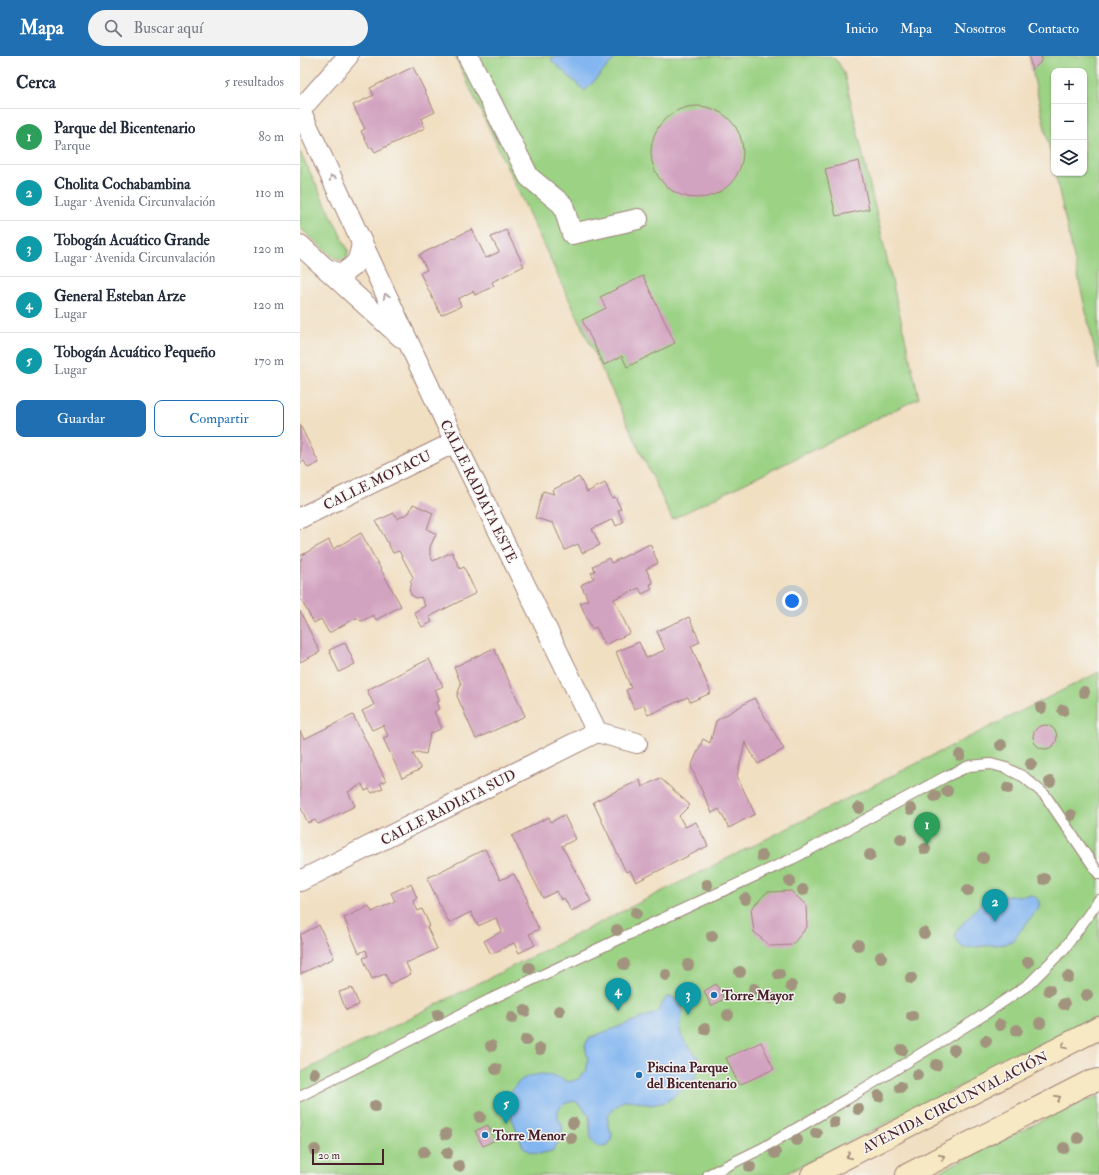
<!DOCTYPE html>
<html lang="es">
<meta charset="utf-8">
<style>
body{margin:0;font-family:"IM FELL Double Pica",serif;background:#f2f2f3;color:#1f2937}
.controls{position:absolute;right:12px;top:12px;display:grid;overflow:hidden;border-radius:8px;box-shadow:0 1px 3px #0004}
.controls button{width:36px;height:36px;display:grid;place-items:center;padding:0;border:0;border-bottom:1px solid #e0e1e3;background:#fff;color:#1f2937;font:20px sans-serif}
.scale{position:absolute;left:12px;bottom:10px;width:72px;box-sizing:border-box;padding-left:4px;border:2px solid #4a1f2b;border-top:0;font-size:11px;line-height:14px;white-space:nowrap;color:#4a1f2b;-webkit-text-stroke:3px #f6f6f2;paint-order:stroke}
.you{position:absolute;left:492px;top:545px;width:14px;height:14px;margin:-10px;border:3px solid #fff;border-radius:50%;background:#1a73e8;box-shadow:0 0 0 6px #1a73e833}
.badge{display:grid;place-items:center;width:26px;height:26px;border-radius:50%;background:#1f6fb2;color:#fff;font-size:13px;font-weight:700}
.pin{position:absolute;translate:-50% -33px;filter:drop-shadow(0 1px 2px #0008)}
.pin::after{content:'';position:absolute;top:21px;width:14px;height:12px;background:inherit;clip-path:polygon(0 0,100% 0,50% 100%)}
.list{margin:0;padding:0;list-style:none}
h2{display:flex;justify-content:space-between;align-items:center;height:52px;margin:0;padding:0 16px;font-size:17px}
h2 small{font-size:13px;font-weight:400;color:#747a83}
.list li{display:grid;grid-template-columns:26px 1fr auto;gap:12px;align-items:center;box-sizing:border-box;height:56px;padding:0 16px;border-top:1px solid #e0e1e3}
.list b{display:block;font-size:15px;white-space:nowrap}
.list p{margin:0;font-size:13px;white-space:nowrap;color:#747a83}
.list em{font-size:13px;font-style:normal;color:#747a83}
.actions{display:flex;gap:8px;padding:12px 16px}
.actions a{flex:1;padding:9px 0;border:1px solid #1f6fb2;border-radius:8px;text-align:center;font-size:14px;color:#1f6fb2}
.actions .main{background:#1f6fb2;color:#fff}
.icon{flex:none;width:22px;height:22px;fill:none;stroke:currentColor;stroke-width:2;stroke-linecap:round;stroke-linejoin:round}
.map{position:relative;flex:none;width:799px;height:1119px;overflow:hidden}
header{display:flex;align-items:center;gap:24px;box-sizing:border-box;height:56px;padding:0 20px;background:#1f6fb2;color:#fff}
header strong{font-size:19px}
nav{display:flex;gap:22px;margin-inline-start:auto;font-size:14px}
.search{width:280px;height:36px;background:#f2f2f3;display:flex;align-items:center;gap:10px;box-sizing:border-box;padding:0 14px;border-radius:22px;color:#747a83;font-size:15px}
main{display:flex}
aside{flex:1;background:#fff}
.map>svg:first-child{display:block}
.green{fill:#9bd284;stroke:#727858}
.water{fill:#83b6f0;stroke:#666a8e}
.building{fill:#d2a3c0}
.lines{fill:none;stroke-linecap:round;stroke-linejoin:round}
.service-casing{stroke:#9e7f76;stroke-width:12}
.minor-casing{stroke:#9e7f76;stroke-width:22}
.secondary-casing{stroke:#9e7f76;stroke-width:24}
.service{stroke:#fff;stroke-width:10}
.minor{stroke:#fff;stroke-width:20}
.secondary{stroke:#f7e9c3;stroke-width:22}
.tree{fill:#a2937e}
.oneway{stroke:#ae9aa0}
.oneway2{stroke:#a08477}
.poi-dot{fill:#1f6fb2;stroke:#f6f6f2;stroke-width:1.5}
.labels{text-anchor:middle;stroke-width:3;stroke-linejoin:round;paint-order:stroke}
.street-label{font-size:14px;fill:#4a1f2b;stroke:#f6f6f2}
.poi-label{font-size:14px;font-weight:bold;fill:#4a1f2b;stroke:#f6f6f2;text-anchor:start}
</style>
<header>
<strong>Mapa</strong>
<div class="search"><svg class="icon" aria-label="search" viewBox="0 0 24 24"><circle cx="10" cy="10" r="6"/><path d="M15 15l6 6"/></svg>Buscar aquí</div>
<nav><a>Inicio</a><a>Mapa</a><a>Nosotros</a><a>Contacto</a></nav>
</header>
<main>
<aside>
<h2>Cerca<small>5 resultados</small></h2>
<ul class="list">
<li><span class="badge" style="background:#2e9e5b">1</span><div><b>Parque del Bicentenario</b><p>Parque</p></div><em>80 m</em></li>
<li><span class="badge" style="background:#0f9aa8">2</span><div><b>Cholita Cochabambina</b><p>Lugar · Avenida Circunvalación</p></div><em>110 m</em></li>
<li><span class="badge" style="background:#0f9aa8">3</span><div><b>Tobogán Acuático Grande</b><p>Lugar · Avenida Circunvalación</p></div><em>120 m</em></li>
<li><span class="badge" style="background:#0f9aa8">4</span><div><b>General Esteban Arze</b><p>Lugar</p></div><em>120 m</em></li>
<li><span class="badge" style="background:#0f9aa8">5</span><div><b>Tobogán Acuático Pequeño</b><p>Lugar</p></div><em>170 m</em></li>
</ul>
<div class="actions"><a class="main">Guardar</a><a>Compartir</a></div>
</aside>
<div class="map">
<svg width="799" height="1119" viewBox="0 0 799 1119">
<rect width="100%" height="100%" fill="#f6f6f2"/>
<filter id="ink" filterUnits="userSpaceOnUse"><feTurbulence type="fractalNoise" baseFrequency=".025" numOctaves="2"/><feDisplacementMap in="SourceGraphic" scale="8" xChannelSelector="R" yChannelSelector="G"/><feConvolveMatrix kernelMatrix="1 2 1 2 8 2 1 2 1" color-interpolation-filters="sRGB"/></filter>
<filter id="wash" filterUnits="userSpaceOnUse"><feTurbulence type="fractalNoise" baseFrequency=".012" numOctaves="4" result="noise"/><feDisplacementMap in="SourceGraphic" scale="16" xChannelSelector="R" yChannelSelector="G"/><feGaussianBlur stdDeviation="0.9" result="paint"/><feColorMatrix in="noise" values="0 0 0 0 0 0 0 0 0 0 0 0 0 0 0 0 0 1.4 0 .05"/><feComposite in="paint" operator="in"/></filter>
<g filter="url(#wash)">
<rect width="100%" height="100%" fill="#f1dfc2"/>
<g class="green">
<polygon points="155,0 531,0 538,6 544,17 619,342 372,463"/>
<polygon points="729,0 799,0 799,314 755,117 784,117 784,15 754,15 754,113"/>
<polygon points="0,96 48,194 47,201 42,204 36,203 0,172"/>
<polygon points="799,616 799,961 483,1119 0,1119 0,1017"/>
<polygon points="799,1040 799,1119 632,1119 775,1048"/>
</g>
<g class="water">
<polygon points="254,0 317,0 285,35 251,4"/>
<path d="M733,839C738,843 740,845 739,852L712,885L705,888L663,892C657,886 653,882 657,874L683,845L690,841Z"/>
<path d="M367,941H373L383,954L380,976L384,984L398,1001L399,1010L396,1020L390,1028L366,1046L351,1049L331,1044L323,1045L314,1052L308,1059V1068L312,1079L311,1085L308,1090L300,1091L295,1089L291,1083L289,1060L282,1050L274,1045L264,1048L258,1054V1062L263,1071L260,1084L252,1095L239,1098L230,1096L223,1091L208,1052L209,1042L213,1032L221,1024L229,1020L241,1018L253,1019L269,1026L278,1023L286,1016L288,1005L285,989L289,982L355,957C361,952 362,946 367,941Z"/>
</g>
<g id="blocks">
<g class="building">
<polygon points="729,0 742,0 740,7 732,14"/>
<polygon points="113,11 135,56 121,63 125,72 75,96 72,91 70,93 61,75 65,73 53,49 74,39 70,32"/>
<circle cx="397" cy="96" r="46"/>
<polygon points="559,105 569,153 536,160 525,113"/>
<polygon points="172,173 186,202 199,196 191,181 206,174 224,210 192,226 194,230 175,239 173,235 158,243 161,250 141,259 120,217 127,214 119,199"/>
<polygon points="343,220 375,287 327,311 322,300 304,309 282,264 306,252 300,241"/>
<polygon points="0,369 19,407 8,412 4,405 0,407"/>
<polygon points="279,421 287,436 305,427 312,442 315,441 321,453 318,454 323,466 316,470 313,463 292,473 300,489 282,497 278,488 265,494 253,467 235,462 243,435 254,438 252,434"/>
<polygon points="113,448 133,457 127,473 136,478 130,491 130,499 133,505 152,496 160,513 164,511 176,537 129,561 132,566 122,571 114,556 125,550 121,541 116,542 111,539 109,533 112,528 110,526 113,521 99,495 93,497 76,465 94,457 97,463 109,457"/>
<polygon points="61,477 101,550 76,564 73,559 62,565 56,562 29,577 21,563 14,567 0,542 0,504 2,503 0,500 29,484 33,493"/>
<polygon points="350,488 358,507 346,513 353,527 350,528 352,533 342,538 339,532 314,543 330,577 305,589 296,571 292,573 280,547 288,544 281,529 294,522 291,517 295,515 293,510 309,502 311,507"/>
<polygon points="0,555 20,596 0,606"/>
<polygon points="389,561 400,586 391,590 411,637 390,646 388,641 348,659 344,649 334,653 326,634 331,632 316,596 339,586 346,602 365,594 357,575"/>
<polygon points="45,587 55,608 39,616 29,594"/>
<polygon points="194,592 225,660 176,683 157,640 161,628 154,611"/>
<polygon points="129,603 143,630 135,634 140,645 136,646 139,653 134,656 142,672 130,678 126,698 117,696 113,698 121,713 102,722 83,682 88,680 83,669 72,674 62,655 74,649 67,634"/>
<polygon points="454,642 484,693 458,708 445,686 437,720 455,758 429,772 419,753 412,757 391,711 403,683 410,687 416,665"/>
<polygon points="53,659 86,725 80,727 83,732 72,737 69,733 65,735 62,728 48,736 55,750 18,768 15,764 8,767 0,750 0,675 4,683"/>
<circle cx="745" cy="681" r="12"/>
<polygon points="360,722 390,749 379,760 385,771 396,766 408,790 336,826 330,814 326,816 293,746 340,724 342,731"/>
<polygon points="264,759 276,783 262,790 291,845 271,855 264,842 261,844 257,835 243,842 212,780 249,761 251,766"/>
<polygon points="185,793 200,824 214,818 228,845 226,846 239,873 229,878 235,889 219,897 214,887 191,898 184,885 202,875 196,862 178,870 171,856 149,867 127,822"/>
<polygon points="111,828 117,842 113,845 118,855 122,853 130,870 127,871 137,893 106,907 111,918 90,928 85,918 72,923 63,902 68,900 66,894 59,897 44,862 69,850 72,856 95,845 91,837"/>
<polygon points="491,835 506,849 507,871 492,889 470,890 454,876 451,853 467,836"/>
<polygon points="19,869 34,902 0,918 0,888 1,888 0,879"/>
<polygon points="416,928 424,943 411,950 404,935"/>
<polygon points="52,932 59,949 46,954 39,936"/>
<polygon points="461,986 474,1013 439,1029 426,1002"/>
<polygon points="188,1069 195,1084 183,1090 175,1075"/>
</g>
</g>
</g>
<g filter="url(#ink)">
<use href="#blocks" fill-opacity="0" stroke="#9e7f76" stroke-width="1"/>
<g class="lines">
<defs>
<g id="service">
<polyline points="0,1040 189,944 351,868 494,802 645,721 669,710 691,708 706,712 724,721 745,739 799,818"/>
<polyline points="408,1119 463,1092 547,1043 679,962 729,928 764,893 799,844"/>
</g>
<g id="minor">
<polyline points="168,0 229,121 263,149 272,178 338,163"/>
<polyline points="0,54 155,386 297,676 337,687"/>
<polyline points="0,54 48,0"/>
<polyline points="0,189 101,281"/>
<path d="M27,213L41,218C57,209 59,205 62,187"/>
<polyline points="0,462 155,386"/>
<polyline points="0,825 297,676"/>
</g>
<g id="secondary">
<polyline points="512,1119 799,972"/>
<polyline points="607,1119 787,1027 799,1024"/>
</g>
</defs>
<use href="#service" class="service-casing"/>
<use href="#minor" class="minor-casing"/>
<use href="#secondary" class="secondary-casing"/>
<use href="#service" class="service"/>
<use href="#minor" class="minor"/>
<use href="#secondary" class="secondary"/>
</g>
<g class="tree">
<circle cx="784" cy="636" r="6"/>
<circle cx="741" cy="652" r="6"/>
<circle cx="763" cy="654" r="6"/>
<circle cx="701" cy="689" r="6"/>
<circle cx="660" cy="699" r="6"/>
<circle cx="731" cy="708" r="6"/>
<circle cx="750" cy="726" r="6"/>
<circle cx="708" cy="732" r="6"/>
<circle cx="647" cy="735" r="6"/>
<circle cx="635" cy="740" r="6"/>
<circle cx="559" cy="752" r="6"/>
<circle cx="611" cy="753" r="6"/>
<circle cx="771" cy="759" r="6"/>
<circle cx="601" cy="783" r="6"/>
<circle cx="625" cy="793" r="6"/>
<circle cx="570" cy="799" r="6"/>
<circle cx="462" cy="800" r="6"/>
<circle cx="683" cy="802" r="6"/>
<circle cx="744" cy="823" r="6"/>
<circle cx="490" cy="825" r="6"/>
<circle cx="407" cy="829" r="6"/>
<circle cx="503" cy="834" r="6"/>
<circle cx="668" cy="834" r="6"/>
<circle cx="445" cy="843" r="6"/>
<circle cx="336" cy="857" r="6"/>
<circle cx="317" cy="874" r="6"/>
<circle cx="624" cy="877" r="6"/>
<circle cx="412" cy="880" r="6"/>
<circle cx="558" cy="889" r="6"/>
<circle cx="581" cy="901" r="6"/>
<circle cx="728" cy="906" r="6"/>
<circle cx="324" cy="908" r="6"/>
<circle cx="388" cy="909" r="6"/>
<circle cx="229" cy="912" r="6"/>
<circle cx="440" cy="916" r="6"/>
<circle cx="479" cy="918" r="6"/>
<circle cx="366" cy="919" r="6"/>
<circle cx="768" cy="921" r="6"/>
<circle cx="611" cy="922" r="6"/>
<circle cx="491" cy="930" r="6"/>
<circle cx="454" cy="933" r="6"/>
<circle cx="749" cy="934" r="6"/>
<circle cx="787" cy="939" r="6"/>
<circle cx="392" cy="940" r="6"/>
<circle cx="471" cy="942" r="6"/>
<circle cx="539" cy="942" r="6"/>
<circle cx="764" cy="948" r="6"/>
<circle cx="225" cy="955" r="6"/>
<circle cx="259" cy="955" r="6"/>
<circle cx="138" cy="959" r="6"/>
<circle cx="428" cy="959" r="6"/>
<circle cx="612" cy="960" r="6"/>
<circle cx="212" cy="962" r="6"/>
<circle cx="740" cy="967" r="6"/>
<circle cx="700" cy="969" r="6"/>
<circle cx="405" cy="973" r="6"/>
<circle cx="717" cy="974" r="6"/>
<circle cx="226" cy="984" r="6"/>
<circle cx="686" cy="985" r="6"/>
<circle cx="191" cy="990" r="6"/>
<circle cx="240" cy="993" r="6"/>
<circle cx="602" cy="994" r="6"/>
<circle cx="654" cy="994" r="6"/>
<circle cx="636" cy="1009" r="6"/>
<circle cx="196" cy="1013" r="6"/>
<circle cx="14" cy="1017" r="6"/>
<circle cx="617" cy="1019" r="6"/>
<circle cx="600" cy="1031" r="6"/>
<circle cx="579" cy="1040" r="6"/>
<circle cx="75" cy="1050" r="6"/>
<circle cx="558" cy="1053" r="6"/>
<circle cx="180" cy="1061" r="6"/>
<circle cx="534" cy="1066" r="6"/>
<circle cx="273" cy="1067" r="6"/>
<circle cx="516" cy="1077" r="6"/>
<circle cx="146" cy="1078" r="6"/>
<circle cx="271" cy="1082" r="6"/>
<circle cx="778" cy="1082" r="6"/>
<circle cx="497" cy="1084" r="6"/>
<circle cx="764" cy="1092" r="6"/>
<circle cx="15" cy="1094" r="6"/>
<circle cx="124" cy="1096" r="6"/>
<circle cx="147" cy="1097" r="6"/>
<circle cx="475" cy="1097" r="6"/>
<circle cx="159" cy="1110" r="6"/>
<circle cx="450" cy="1111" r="6"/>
</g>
<defs><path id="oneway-chevron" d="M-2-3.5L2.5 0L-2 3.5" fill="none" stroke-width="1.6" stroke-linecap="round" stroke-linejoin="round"/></defs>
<g class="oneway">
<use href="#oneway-chevron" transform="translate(32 122) rotate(-115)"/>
<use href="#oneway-chevron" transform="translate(86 240) rotate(-115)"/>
</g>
<g class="oneway2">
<use href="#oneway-chevron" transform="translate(764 990) rotate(153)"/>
<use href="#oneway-chevron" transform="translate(758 1042) rotate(-27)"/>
<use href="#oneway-chevron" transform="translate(549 1100) rotate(153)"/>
<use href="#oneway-chevron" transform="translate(642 1101) rotate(-27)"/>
</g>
</g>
<g class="poi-dot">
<circle cx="414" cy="939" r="4"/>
<circle cx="339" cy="1019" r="4"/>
<circle cx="185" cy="1079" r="4"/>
</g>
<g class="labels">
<g class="street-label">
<text transform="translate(77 424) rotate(-26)" y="5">CALLE MOTACU</text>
<text transform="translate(179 435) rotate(64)" y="5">CALLE RADIATA ESTE</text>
<text transform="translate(148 751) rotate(-27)" y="5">CALLE RADIATA SUD</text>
<text transform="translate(655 1046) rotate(-27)" y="5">AVENIDA CIRCUNVALACIÓN</text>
</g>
<g class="poi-label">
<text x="422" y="944">Torre Mayor</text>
<text x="347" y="1016">Piscina Parque<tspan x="347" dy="16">del Bicentenario</tspan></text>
<text x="193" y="1084">Torre Menor</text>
</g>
</g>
</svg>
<div class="controls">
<button>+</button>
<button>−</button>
<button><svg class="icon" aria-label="layers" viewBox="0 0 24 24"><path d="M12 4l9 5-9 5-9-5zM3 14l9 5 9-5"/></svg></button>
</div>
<div class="scale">20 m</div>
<div class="you"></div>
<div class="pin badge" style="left:627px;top:789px;background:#2e9e5b">1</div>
<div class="pin badge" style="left:695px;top:866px;background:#0f9aa8">2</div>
<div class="pin badge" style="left:388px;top:959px;background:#0f9aa8">3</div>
<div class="pin badge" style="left:318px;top:955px;background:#0f9aa8">4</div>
<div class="pin badge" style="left:206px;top:1068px;background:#0f9aa8">5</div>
</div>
</main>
